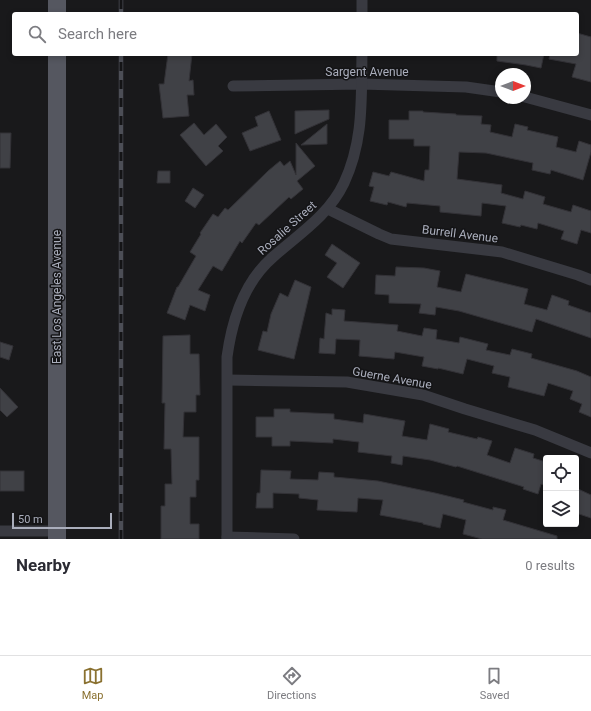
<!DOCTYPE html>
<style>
body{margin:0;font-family:Roboto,sans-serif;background:#f7f7f7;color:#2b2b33}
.controls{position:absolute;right:12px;bottom:12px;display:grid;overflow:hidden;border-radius:4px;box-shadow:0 2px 6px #0003}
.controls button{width:36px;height:36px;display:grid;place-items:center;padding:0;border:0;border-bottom:1px solid #e1e1e2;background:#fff;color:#2b2b33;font:20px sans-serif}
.compass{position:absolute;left:495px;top:68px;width:36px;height:36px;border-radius:50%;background:#fff;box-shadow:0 2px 6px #0003;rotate:90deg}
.scale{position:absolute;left:12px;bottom:10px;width:100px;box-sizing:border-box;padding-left:4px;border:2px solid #aaaebc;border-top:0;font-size:11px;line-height:14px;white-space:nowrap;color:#aaaebc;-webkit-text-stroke:3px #141416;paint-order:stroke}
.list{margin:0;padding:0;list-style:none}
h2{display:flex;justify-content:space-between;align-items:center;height:52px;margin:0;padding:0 16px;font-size:17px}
h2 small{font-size:13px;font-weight:400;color:#7c7c81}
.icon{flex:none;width:22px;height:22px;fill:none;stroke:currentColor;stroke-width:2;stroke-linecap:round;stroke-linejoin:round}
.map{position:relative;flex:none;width:591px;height:539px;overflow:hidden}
.search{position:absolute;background:#fff;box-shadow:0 2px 6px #0003;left:12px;right:12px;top:12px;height:44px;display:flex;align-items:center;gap:10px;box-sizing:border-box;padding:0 14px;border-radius:4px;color:#7c7c81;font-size:15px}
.sheet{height:116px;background:#fff}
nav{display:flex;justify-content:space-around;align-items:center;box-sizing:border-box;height:56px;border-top:1px solid #e1e1e2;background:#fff;font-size:11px;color:#7c7c81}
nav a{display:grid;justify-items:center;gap:2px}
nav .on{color:#8a7130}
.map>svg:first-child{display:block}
.building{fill:#404146;stroke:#333237}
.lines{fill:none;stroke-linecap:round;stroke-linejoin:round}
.minor{stroke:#393a41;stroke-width:11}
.primary{stroke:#555760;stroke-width:18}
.rail-casing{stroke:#4c4e56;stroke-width:4.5}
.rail{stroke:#141416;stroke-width:3;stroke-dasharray:9;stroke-linecap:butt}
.labels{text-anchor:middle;stroke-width:3;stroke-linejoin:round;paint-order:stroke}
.street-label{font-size:12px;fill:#aaaebc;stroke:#141416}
</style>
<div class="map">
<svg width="591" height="539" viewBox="0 0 591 539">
<rect width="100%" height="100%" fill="#19191b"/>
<g class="building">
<polygon points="577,33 591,37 591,82 572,77 576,64 549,59 550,54 577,54"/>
<polygon points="168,54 192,54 189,81 193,80 194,95 187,95 189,116 163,118 159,84 164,84"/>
<polygon points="497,54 544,54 541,68 526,65 497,61"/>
<polygon points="329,110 329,119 295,134 295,111"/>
<polygon points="269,111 281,140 250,151 242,133 258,126 255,117"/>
<polygon points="409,111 423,111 423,112 456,114 456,115 482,116 481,124 491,125 490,132 512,137 515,124 528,127 527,130 558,137 556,147 576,152 579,141 591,145 591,152 583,180 551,170 550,174 532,170 533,163 486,153 459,152 457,179 502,185 501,193 523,199 525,191 545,197 543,204 571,212 573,205 591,211 591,233 581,230 577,244 561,239 564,231 538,223 537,229 521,225 520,227 502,223 506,206 482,203 481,216 440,212 440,206 407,203 406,207 388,202 387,205 370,201 374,187 369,186 373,172 389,176 391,172 424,181 425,170 429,170 430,146 414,146 414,139 389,139 389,120 409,120"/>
<polygon points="194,123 204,135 216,124 227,137 218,146 223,151 206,166 180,135"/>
<polygon points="327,124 327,144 301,145"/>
<polygon points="0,133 11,133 10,168 0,168"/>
<polygon points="296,143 315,166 297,181 303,189 291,199 289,197 259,225 256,223 242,243 240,241 222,271 213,266 198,290 210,295 205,311 190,305 185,320 167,313 177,287 178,287 196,256 190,252 201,234 200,233 213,214 218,217 225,208 228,210 268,171 280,161 284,166 290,161 296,175"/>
<polygon points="158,171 170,171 170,183 157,183"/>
<polygon points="193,188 204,195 195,208 185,201"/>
<polygon points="332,244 360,263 343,288 327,277 337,263 325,255"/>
<polygon points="396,267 424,268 440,271 437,287 461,292 466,274 528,289 524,304 547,310 552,295 569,301 568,305 591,313 591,338 536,319 532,332 459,311 436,307 435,315 419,313 421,304 389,303 389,295 375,294 376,275 395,276"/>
<polygon points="295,280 311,287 294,359 258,350 263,331 267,332 271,314 280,293 288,297"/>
<polygon points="332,309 345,310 344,321 398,325 397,331 422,336 424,328 437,330 436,339 459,343 460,337 488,344 486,350 510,355 512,349 532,354 531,358 577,371 591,377 591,417 579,412 582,404 570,399 573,391 548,383 544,396 508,387 510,377 492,373 494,366 467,359 463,374 438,368 438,369 422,366 424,357 395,352 394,359 359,356 360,340 336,339 335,354 319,353 320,338 324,339 326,313 332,315"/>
<polygon points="190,335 190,354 199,354 200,395 196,395 196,412 184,412 183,437 199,437 199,480 196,480 196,497 190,497 190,524 199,524 199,539 161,539 161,506 165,506 165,484 172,484 171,449 164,449 165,403 162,403 163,336"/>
<polygon points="0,342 13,346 9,360 0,357"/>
<polygon points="0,388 18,407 7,417 0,410"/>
<polygon points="274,409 290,409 290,412 334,414 334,419 363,423 364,414 405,421 402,436 427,440 430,424 449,429 448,432 477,439 478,437 492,441 487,455 510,463 515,448 534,454 533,458 546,462 546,486 541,484 538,494 523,489 524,487 457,466 456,467 430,460 403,456 402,465 391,463 392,456 358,452 359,442 333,439 333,443 290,441 290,446 272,446 272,437 256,437 256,417 274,417"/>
<polygon points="261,470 291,471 290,479 318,480 319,472 334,473 334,477 378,481 435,493 464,500 463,502 493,510 493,507 506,510 503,520 557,536 557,539 482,539 463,534 466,520 443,514 440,528 423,524 423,523 380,515 383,500 358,498 357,512 317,510 318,500 299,498 299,494 273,493 273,508 256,508 257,493 260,493"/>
<rect x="0" y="471" width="24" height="20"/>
<polygon points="576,488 591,495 591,518 576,513"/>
</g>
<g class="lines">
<g class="minor">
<polyline points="362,14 362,0"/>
<polyline points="233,86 361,84 466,87 501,92"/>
<polyline points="525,97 591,115"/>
<polyline points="328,209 379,234 391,239 502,252 578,275 591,280"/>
<polyline points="228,380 347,382 423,395 465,409 535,430 591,453"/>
<polyline points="0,531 57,531"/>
<polyline points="227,537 294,539"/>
<path d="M227,539V357C232,320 244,282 273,257C299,234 329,215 344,183C364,140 361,100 362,54"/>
</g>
<g class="primary">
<polyline points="57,0 57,14"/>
<polyline points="57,539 57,54"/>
</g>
<defs>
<g id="rail">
<polyline points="121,0 121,14"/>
<polyline points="121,539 121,54"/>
</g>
</defs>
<use href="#rail" class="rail-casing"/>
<use href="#rail" class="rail"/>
</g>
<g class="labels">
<g class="street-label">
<text x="367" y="76">Sargent Avenue</text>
<text transform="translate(287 228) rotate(-42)" y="4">Rosalie Street</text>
<text transform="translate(460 234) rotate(7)" y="4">Burrell Avenue</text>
<text transform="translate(57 297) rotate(-90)" y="4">East Los Angeles Avenue</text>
<text transform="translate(392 378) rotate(10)" y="4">Guerne Avenue</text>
</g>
</g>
</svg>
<div class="controls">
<button><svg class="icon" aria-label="locate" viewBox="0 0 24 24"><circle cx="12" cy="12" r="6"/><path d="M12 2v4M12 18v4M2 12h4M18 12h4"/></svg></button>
<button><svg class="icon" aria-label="layers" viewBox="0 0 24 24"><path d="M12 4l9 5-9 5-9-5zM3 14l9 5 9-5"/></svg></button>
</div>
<svg class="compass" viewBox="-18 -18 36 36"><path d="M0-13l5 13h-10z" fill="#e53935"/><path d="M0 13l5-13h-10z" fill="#7c7c81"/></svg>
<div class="scale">50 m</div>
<div class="search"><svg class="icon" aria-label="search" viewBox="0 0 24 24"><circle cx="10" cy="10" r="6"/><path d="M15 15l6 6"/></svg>Search here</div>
</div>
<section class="sheet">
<h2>Nearby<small>0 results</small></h2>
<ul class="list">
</ul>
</section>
<nav>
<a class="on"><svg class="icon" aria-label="map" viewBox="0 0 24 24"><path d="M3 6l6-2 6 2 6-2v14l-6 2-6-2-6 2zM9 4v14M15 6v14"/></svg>Map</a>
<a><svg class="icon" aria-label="directions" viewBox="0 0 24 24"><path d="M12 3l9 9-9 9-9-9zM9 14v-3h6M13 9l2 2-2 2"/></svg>Directions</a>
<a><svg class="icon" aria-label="saved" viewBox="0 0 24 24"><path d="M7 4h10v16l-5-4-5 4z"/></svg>Saved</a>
</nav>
